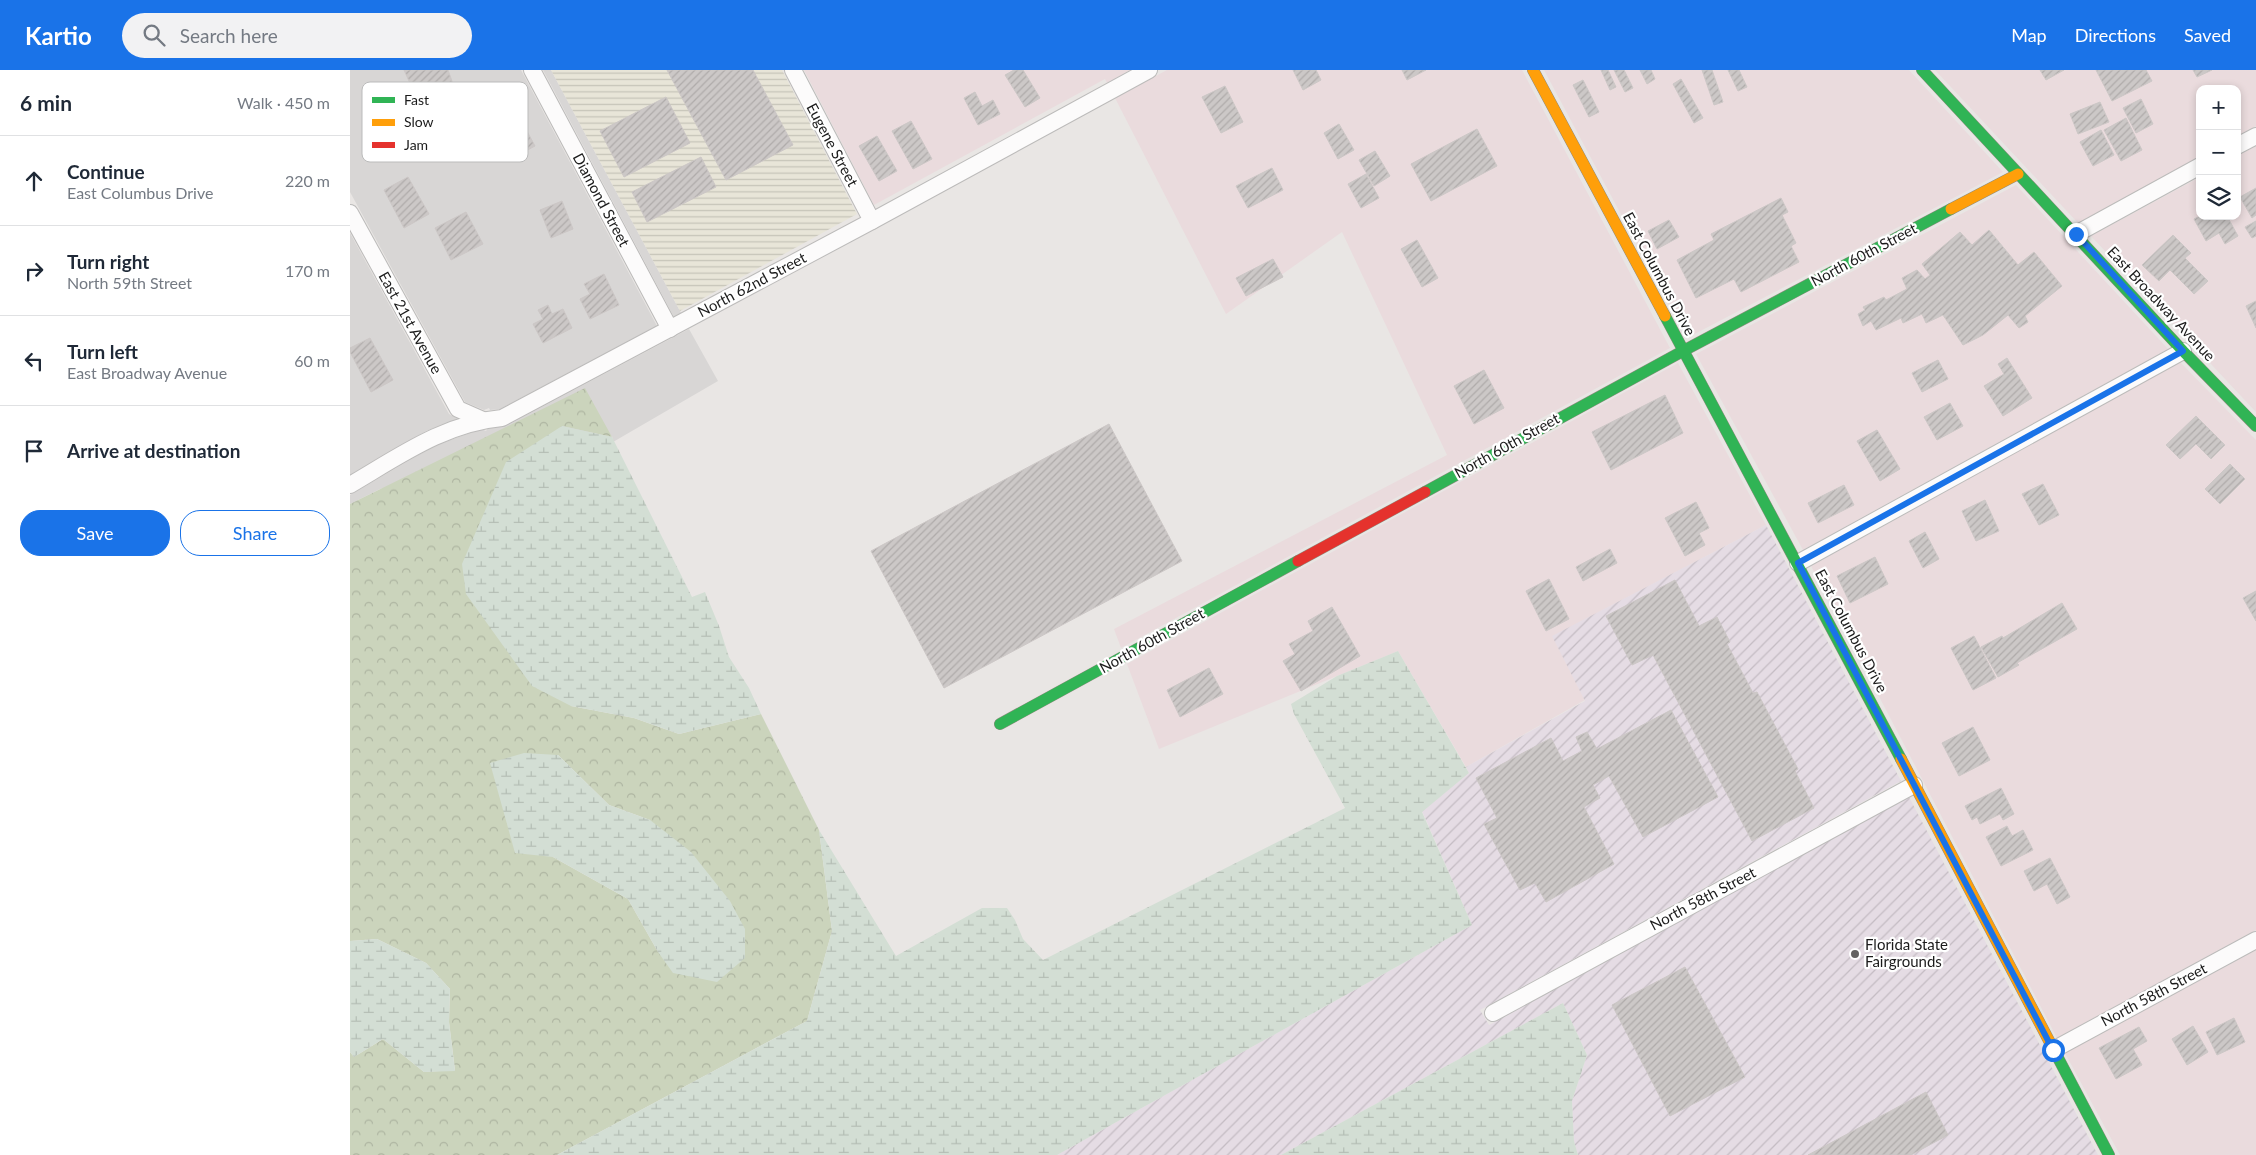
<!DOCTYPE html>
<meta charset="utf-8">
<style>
body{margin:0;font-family:Lato,sans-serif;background:#f2f2f3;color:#1f2937}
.controls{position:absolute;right:15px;top:15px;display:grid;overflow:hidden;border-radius:10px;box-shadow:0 2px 8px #0003}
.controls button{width:45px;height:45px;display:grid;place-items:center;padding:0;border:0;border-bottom:1px solid #e0e1e3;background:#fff;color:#1f2937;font:25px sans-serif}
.stop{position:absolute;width:15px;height:15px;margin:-11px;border:4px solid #1a73e8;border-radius:50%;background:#fff}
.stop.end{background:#1a73e8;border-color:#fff;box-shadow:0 1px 5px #0008}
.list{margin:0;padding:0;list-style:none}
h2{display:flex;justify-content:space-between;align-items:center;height:65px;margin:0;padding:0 20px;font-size:21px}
h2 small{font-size:16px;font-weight:400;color:#747a83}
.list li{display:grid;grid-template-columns:32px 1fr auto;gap:15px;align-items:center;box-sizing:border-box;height:90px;padding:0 20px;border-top:1px solid #e0e1e3}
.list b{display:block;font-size:19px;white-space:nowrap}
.list p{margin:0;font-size:16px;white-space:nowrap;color:#747a83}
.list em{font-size:16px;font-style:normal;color:#747a83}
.actions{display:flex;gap:10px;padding:15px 20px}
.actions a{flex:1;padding:11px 0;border:1px solid #1a73e8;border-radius:20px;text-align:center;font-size:18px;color:#1a73e8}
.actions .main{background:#1a73e8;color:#fff}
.icon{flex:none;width:28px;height:28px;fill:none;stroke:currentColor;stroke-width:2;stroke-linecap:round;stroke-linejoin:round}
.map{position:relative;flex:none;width:1906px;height:1085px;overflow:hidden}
header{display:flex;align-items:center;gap:30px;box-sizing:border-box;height:70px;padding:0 25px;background:#1a73e8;color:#fff}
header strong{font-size:24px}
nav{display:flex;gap:28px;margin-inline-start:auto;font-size:18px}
.search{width:350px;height:45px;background:#f2f2f3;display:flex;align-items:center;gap:12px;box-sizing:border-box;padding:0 18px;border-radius:28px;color:#747a83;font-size:19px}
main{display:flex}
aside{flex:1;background:#fff}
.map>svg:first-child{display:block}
.residential{fill:#d8d6d5}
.commercial{fill:#eadbdd}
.industrial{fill:url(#industrial-furrows)}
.farmland{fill:url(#farmland-rules)}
.forest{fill:url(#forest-crowns);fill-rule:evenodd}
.wetland{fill:url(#wetland-marsh)}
.building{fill:url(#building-hatch);stroke:#ccc7c6}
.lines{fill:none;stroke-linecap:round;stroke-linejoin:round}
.street-casing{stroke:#bcbbba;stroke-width:18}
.fast-casing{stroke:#908d7f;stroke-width:12}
.slow-casing{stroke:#908d7f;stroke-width:12}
.jam-casing{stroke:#908d7f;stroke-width:12}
.street{stroke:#fcfbfb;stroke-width:16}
.fast{stroke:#30b455;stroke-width:11}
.slow{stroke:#ff9f0a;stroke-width:11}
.jam{stroke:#e5322d;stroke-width:11}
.route{stroke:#1a73e8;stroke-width:6}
.poi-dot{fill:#636261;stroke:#fff;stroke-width:2}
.labels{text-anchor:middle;stroke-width:4.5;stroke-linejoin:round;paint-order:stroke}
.street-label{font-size:15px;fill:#1b1b1b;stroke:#fff}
.poi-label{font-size:15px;fill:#1b1b1b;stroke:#fff;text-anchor:start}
.key{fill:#fff;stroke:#bbb;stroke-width:1}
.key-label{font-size:14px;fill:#1b1b1b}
</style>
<header>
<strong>Kartio</strong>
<div class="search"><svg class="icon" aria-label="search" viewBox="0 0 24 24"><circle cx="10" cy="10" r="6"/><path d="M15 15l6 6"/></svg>Search here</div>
<nav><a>Map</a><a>Directions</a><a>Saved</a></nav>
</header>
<main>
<aside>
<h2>6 min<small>Walk · 450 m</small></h2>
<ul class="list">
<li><svg class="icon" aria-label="ahead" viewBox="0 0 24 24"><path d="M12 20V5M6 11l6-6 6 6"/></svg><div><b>Continue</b><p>East Columbus Drive</p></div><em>220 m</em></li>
<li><svg class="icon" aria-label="right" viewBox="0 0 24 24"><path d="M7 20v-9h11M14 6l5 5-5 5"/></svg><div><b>Turn right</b><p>North 59th Street</p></div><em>170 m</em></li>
<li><svg class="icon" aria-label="left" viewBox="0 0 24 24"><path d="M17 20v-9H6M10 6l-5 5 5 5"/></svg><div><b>Turn left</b><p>East Broadway Avenue</p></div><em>60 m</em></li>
<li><svg class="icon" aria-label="arrive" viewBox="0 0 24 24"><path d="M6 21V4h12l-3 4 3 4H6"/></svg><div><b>Arrive at destination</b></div></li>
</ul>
<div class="actions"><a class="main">Save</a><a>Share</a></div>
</aside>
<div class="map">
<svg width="1906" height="1085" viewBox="0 0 1906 1085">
<defs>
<pattern id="industrial-furrows" width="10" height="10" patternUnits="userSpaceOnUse" patternTransform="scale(1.25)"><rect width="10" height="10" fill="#e5dce4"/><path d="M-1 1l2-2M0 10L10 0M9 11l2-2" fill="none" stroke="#c4bcc3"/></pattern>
<pattern id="farmland-rules" width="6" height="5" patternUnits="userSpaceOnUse" patternTransform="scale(1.25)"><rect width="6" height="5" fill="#e8e5d8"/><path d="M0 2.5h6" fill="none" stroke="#c6c4b9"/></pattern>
<pattern id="forest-crowns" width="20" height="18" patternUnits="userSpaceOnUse" patternTransform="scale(1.25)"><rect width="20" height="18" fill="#cbd4bc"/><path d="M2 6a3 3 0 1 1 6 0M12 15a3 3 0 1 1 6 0" fill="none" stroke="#aeb5a1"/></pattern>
<pattern id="wetland-marsh" width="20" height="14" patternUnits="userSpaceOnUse" patternTransform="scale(1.25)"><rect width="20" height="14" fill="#d3ded4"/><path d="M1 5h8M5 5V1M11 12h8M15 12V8" fill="none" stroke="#b5beb5"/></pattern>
<pattern id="building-hatch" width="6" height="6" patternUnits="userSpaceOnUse" patternTransform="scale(1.25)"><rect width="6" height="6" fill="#ccc8c7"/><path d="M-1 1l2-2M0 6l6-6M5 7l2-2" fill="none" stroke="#afabaa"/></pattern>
</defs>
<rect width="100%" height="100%" fill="#e9e6e4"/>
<g class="residential">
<polygon points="0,0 171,0 307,256 150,339 140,340 139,338 134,340 115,332 0,122"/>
<polygon points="193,0 201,0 331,243 324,247"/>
<polygon points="0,163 99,344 108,349 76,361 0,405"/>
<polygon points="339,259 368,311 263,372 262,366 30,419 0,434 0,425 84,376 131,359 136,361 138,358 156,356"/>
</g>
<g class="commercial">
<polygon points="454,0 780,0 757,13 755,9 524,135"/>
<polygon points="817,0 1172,0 1320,278 771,578 764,559 1097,385 992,162 876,244 765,28"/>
<polygon points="1194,0 1559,0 1653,102 1337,268"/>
<polygon points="1585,0 1906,0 1906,56 1887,66 1887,19 1850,19 1850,87 1728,153"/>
<polygon points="1906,76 1906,342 1741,166 1850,107 1850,146 1887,146 1887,86"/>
<polygon points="1666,115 1818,279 1453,480 1346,284"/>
<polygon points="1830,292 1906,370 1906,860 1707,968 1461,496"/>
<polygon points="1328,293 1416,455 1203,566 1235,630 1116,697 1048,581 809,679 777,594"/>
<polygon points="1906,880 1906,1085 1770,1085 1715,983"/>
</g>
<polygon class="industrial" points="1416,455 1551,711 1130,940 1139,955 1559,727 1748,1085 1228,1085 1224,1071 1222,1031 1237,985 1213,933 931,1085 707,1085 1122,855 1072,741 1119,703 1116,697 1235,631 1202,566"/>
<polygon class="farmland" points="201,0 432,0 507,144 330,241"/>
<path class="forest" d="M235,318L262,367L212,356L221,636L284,648L329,664L411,644L469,760L482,861L457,951L207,1085H0V982L4,987L33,969L74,1002L105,1000L99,952L100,919L76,893L27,869L0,871V434ZM208,685L259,735L300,750L308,882L278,829L203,787Z"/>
<g class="wetland">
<polygon points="212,356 262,367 342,527 355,522 369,556 379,587 399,618 411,644 329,664 284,648 221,636 182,616 116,524 112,494 156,392"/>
<polygon points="1048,581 1119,703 1072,742 1122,855 707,1085 207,1085 457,951 482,861 469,760 546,886 632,838 657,838 665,850 673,869 693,890 995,738 944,644 941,634 987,606"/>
<polygon points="174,683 208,685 259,735 300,750 341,782 380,831 395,859 395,888 367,912 323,903 308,882 278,829 203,787 165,783 140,693"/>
<polygon points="27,869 76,893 100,919 99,952 105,1001 74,1002 33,969 4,987 0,982 0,871"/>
<polygon points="1213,933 1237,985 1222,1031 1224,1071 1228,1085 931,1085"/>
</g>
<g class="building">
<polygon points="54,0 98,0 103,14 68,31"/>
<polygon points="317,0 403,0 443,75 376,110"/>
<polygon points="664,0 673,0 690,28 675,37 655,5"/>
<polygon points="943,0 966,0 971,10 953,20"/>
<polygon points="1052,0 1076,0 1057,10"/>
<polygon points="1251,0 1258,0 1266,17 1260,20"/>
<polygon points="1264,0 1274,0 1283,18 1275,22"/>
<polygon points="1290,0 1301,0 1305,9 1297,14"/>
<polygon points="1352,0 1362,0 1373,32 1364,35"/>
<polygon points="1378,0 1389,0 1397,17 1388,21"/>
<polygon points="1690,0 1714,0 1696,10"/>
<polygon points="1746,0 1796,0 1802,11 1762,31"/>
<polygon points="1843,0 1862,0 1847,7"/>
<polygon points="1331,9 1353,48 1344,53 1323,14"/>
<polygon points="1233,10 1249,42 1239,47 1223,15"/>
<polygon points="875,16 893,52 871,63 852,27"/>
<polygon points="625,22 632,36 643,30 650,44 628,55 614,28"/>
<polygon points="316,27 340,73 274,107 250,61"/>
<polygon points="1791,29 1803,54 1786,63 1773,38"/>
<polygon points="1750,32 1759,52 1728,64 1720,44"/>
<polygon points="1776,48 1792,80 1771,91 1754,60"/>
<polygon points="561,51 582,89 563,99 542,61"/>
<polygon points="172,52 185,76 157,91 144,68"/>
<polygon points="989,54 1004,80 988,89 974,63"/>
<polygon points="1127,59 1147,96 1081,131 1061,94"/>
<polygon points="1751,60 1764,85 1743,96 1730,72"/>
<polygon points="527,66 547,101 529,111 509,76"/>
<polygon points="1025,81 1040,106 1024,116 1009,90"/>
<polygon points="351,87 366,117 297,152 282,122"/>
<polygon points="922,98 933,120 898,138 886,116"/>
<polygon points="1016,104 1029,128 1011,138 998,114"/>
<polygon points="58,107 79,144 54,158 34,120"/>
<polygon points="1906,118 1906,145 1902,148 1890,127"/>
<polygon points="1431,128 1438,142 1432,145 1446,173 1441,176 1449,192 1391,222 1384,209 1346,228 1327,190 1364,170 1361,164"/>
<polygon points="212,131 223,159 201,168 190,140"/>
<polygon points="116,142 133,174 101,190 85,158"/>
<polygon points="1850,146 1877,146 1888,166 1875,174 1869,163 1856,171 1844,149"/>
<polygon points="1319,150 1329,167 1307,179 1298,161"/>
<polygon points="1906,151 1906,166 1902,168 1895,157"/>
<polygon points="1639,160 1668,195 1684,182 1712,216 1675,246 1678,252 1669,258 1658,245 1633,265 1613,275 1593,245 1576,253 1572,244 1553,253 1551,248 1526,260 1521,251 1513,256 1508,244 1515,240 1513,237 1534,227 1536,230 1557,219 1552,208 1567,200 1575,209 1580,205 1572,194 1610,162 1622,175"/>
<polygon points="1823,165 1841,183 1835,188 1858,211 1844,224 1820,200 1809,211 1792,195"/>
<polygon points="1067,170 1088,208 1072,217 1051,179"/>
<polygon points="923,189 933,207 896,226 886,208"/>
<polygon points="254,204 269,235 240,249 230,229 240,224 234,214"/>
<polygon points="1906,231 1906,258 1896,236"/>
<polygon points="198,235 202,244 213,239 222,258 193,273 183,254 193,249 188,240"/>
<polygon points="20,268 43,310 21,322 0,282 0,278"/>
<polygon points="1657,288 1682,328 1653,346 1634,316 1654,304 1648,294"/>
<polygon points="1588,290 1598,309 1572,322 1562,303"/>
<polygon points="1134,300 1154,338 1124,354 1104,316"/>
<polygon points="1315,325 1333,363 1261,400 1242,362"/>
<polygon points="1600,333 1613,356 1587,370 1574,347"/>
<polygon points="1846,346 1875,375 1861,389 1846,374 1830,389 1816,375"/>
<polygon points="759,354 832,491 594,618 521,481"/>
<polygon points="1527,360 1550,399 1530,411 1507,371"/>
<polygon points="1880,394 1895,409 1870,434 1855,419"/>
<polygon points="1693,414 1709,445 1689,455 1672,424"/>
<polygon points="1494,415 1504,435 1468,453 1458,433"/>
<polygon points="1635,430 1649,461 1626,471 1612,441"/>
<polygon points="1346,432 1359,458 1349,463 1355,475 1335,486 1315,448"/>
<polygon points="1575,462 1589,489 1573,498 1559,471"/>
<polygon points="1260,479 1267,493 1233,511 1226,497"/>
<polygon points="1525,487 1538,514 1500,533 1487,506"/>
<polygon points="1199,509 1219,549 1196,561 1176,521"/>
<polygon points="1325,510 1349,556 1367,547 1380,572 1377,574 1403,623 1407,622 1448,699 1445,701 1464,738 1402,771 1303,585 1282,595 1256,546"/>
<polygon points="1906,521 1906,551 1893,528"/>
<polygon points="1712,533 1727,559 1667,593 1669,595 1648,607 1631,577 1652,566 1653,568"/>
<polygon points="982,537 1010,586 951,621 933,591 945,584 939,574 963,561 958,551"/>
<polygon points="1624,566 1646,608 1623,620 1601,578"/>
<polygon points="859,598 873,624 830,647 817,620"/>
<polygon points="1321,640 1368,727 1293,767 1259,706 1243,715 1250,728 1234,737 1264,794 1196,832 1185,813 1170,820 1134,754 1147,748 1126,708 1201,668 1213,691 1232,681 1226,667 1237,662 1247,679"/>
<polygon points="1623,657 1640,690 1609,706 1592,673"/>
<polygon points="1651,718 1664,744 1653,750 1650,744 1630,754 1627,747 1622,750 1615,736"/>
<polygon points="1657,756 1662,766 1673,760 1683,780 1651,796 1636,767"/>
<polygon points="1700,788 1720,827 1707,834 1697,814 1684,821 1674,801"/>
<polygon points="1335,897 1395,1007 1320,1046 1262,935"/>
<polygon points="1884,948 1895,972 1867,985 1856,962"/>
<polygon points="1843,956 1858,982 1837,995 1822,969"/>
<polygon points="1789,957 1797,971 1783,979 1792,995 1766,1009 1749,978"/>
<polygon points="1576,1022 1598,1065 1561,1085 1458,1085"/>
</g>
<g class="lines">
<defs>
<g id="street">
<polyline points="182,0 320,259"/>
<polyline points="443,0 522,151"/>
<polyline points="1887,76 1906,66"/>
<polyline points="0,143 108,339 133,350"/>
<polyline points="1726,164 1850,96"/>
<path d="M0,415C48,387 95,353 152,348L522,151L799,0"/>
<polyline points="1448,493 1833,281"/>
<polyline points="1143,943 1564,715"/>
<polyline points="1703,980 1906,870"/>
</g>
<g id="fast">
<polyline points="1572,0 1833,281 1906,356"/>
<polyline points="1315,246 1551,689"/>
<polyline points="1075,422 1333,281 1601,139"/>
<polyline points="650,654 948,491"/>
<polyline points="1706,984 1759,1085"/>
</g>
<g id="slow">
<polyline points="1183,0 1315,246"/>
<polyline points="1601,139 1668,104"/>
<polyline points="1551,689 1706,984"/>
</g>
<polyline id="jam" points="948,491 1075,422"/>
</defs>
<use href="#street" class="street-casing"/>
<use href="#fast" class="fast-casing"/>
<use href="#slow" class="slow-casing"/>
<use href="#jam" class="jam-casing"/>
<use href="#street" class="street"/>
<use href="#fast" class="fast"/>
<use href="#slow" class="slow"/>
<use href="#jam" class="jam"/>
</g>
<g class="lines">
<polyline class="route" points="1703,980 1448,493 1833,281 1726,164"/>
</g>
<circle class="poi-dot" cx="1505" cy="884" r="5"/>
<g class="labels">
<g class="street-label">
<text transform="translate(482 75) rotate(62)" y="5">Eugene Street</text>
<text transform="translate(251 130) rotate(62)" y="5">Diamond Street</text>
<text transform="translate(1514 185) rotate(-28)" y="5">North 60th Street</text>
<text transform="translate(1309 204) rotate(62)" y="5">East Columbus Drive</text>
<text transform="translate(402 215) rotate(-28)" y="5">North 62nd Street</text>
<text transform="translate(1811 234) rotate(47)" y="5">East Broadway Avenue</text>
<text transform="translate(60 253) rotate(61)" y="5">East 21st Avenue</text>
<text transform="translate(1157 376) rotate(-29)" y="5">North 60th Street</text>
<text transform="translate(1501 561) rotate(62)" y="5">East Columbus Drive</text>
<text transform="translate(802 571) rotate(-29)" y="5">North 60th Street</text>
<text transform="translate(1353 829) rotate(-28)" y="5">North 58th Street</text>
<text transform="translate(1804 925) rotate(-28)" y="5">North 58th Street</text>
</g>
<g class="poi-label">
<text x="1515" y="880">Florida State<tspan x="1515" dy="17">Fairgrounds</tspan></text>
</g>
</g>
<rect x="12" y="12" width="166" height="80" rx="8" class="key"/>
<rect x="22" y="27" width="23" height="6" fill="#30b455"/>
<rect x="22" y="49" width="23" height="7" fill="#ff9f0a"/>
<rect x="22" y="72" width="23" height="6" fill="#e5322d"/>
<g class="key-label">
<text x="54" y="35">Fast</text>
<text x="54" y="57">Slow</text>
<text x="54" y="80">Jam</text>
</g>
</svg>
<div class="controls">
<button>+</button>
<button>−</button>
<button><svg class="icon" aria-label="layers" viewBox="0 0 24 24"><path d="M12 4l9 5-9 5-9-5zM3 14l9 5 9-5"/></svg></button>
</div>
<div class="stop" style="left:1703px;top:980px"></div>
<div class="stop end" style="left:1726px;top:164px"></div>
</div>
</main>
